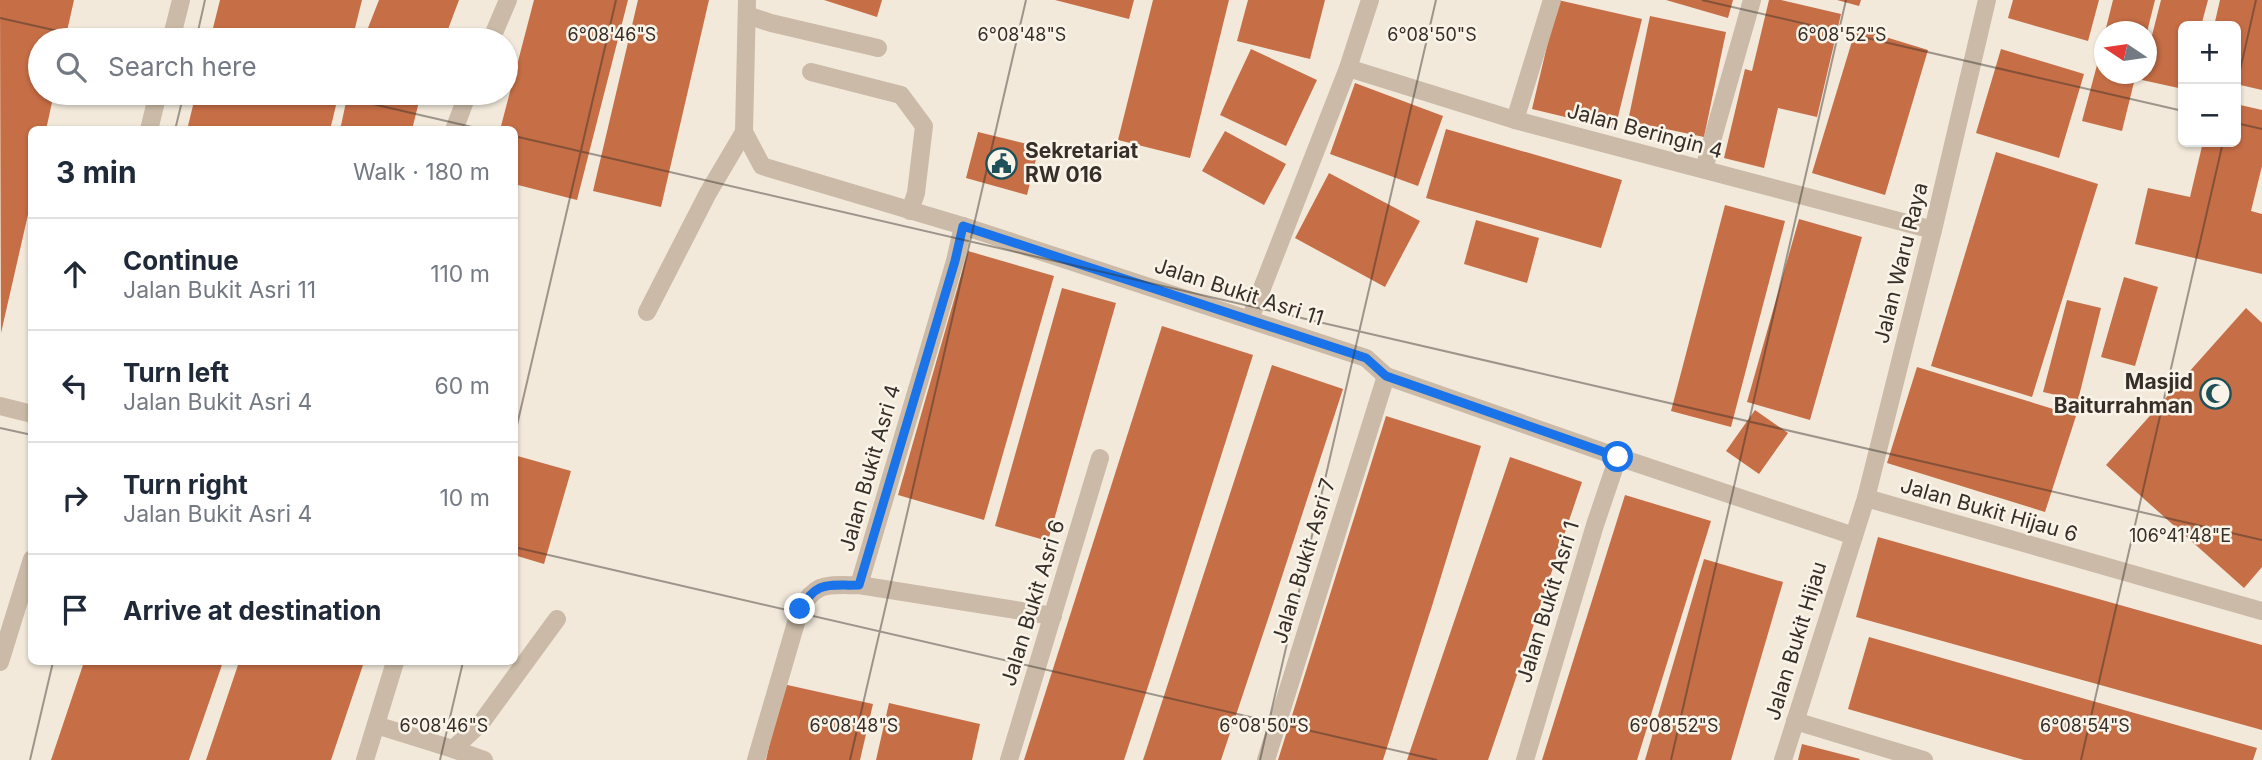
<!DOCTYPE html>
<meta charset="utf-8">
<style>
body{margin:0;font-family:Inter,sans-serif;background:#f2f2f3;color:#1f2937}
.controls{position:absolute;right:21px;top:21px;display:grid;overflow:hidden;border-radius:10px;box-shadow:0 2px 5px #0004}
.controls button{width:63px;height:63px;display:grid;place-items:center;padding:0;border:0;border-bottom:2px solid #e0e1e3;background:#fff;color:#1f2937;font:35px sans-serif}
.compass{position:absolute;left:2094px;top:21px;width:63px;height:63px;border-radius:50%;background:#fff;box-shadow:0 2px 5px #0004;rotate:283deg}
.stop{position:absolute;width:21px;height:21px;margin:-16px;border:5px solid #1a73e8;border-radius:50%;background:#fff}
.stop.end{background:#1a73e8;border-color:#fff;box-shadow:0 2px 7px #0008}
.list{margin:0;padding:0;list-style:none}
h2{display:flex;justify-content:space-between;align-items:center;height:91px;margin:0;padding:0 28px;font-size:30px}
h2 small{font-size:23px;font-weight:400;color:#747a83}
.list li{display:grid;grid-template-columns:46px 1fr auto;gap:21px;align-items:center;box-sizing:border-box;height:112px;padding:0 28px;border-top:2px solid #e0e1e3}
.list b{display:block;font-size:26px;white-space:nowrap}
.list p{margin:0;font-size:23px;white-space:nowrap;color:#747a83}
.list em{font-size:23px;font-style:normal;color:#747a83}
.icon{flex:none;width:38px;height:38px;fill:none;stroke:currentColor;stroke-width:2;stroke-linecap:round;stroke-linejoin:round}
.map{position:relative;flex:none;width:2262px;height:760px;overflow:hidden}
.search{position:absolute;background:#fff;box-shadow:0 2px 5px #0004;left:28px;top:28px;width:490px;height:77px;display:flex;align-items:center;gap:18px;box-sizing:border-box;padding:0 24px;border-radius:38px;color:#747a83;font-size:26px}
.panel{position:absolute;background:#fff;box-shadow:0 2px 5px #0004;left:28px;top:126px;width:490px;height:539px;border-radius:10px}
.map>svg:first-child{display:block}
.building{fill:#c66e46}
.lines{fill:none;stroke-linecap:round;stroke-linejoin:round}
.minor{stroke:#cabaa7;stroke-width:18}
.route{stroke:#1a73e8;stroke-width:9}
.ticks{fill:none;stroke:#362e28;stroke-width:2;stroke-opacity:0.45}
.labels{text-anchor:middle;stroke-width:5;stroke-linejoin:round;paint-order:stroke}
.street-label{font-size:21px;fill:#362e28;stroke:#f9f3e8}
.poi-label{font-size:21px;font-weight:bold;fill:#362e28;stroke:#f9f3e8;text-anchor:start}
.ticks-label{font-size:18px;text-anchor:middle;fill:#362e28;stroke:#f9f3e8;stroke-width:5;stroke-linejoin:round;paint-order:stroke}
</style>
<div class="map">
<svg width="2262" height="760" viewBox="0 0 2262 760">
<rect width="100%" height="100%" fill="#f2e9db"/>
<g class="building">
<polygon points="0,0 74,0 65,40 40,40 40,93 54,93 46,130 32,130 32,197 1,333"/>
<polygon points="220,0 362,0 352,40 210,40"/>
<polygon points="379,0 459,0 444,40 385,40 366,33"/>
<polygon points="534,0 628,0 577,200 514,184 514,130 500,130"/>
<polygon points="638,0 709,0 661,207 593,191"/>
<polygon points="824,0 882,0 877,17"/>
<polygon points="1055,0 1134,0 1129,19"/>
<polygon points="1153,0 1229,0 1190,158 1118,140"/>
<polygon points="1248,0 1325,0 1310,59 1237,41"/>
<polygon points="1558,0 1642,19 1615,129 1532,109"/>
<polygon points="1666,0 1733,0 1728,18"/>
<polygon points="1769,0 1781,0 1841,14 1817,117 1778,108 1764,168 1724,158 1745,69 1752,71"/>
<polygon points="1837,0 1861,0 1859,6"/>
<polygon points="2013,0 2099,0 2088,41 2008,18"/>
<polygon points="2113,0 2155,0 2147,32 2105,32"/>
<polygon points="2161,0 2208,0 2201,26 2183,26 2183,89 2142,80 2143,74 2146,74 2146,59"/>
<polygon points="2220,0 2262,0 2262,90 2236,84 2236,26 2214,26"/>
<polygon points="1650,16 1726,32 1704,137 1628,121"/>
<polygon points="1856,28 1928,50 1885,195 1812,173"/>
<polygon points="2104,39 2104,74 2136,74 2122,131 2082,121"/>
<polygon points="1251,49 1317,80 1286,146 1220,115"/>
<polygon points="2001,49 2084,74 2059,158 1976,133"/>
<polygon points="1355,83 1443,116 1418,186 1330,154"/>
<polygon points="196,93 339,93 330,130 187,130"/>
<polygon points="348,93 421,93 412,130 340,130"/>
<polygon points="2236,104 2262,110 2262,166 2251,211 2262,214 2262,274 2135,244 2148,188 2190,197 2203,142 2236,142"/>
<polygon points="1446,129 1622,180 1601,248 1426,198"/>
<polygon points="1225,131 1286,164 1264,205 1202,171"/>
<polygon points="978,132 1039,147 1027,195 966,178"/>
<polygon points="1996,152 2098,184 2032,397 1931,366"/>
<polygon points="1329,173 1420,221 1385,287 1295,238"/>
<polygon points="1725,205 1785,221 1731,427 1671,411"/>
<polygon points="1799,219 1862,237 1810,420 1747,402"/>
<polygon points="1476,220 1539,238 1527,283 1464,264"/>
<polygon points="968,251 1054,276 984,520 898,495"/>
<polygon points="2124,277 2158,287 2135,366 2101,357"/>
<polygon points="1062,288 1116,303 1048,541 995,526"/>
<polygon points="2067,300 2101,308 2078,400 2043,392"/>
<polygon points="2246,308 2262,323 2262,567 2244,588 2106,465"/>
<polygon points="1162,326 1253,355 1154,668 1124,760 1024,760"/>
<polygon points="1272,365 1343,389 1273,604 1221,760 1143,760"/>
<polygon points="1917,367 2076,416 2045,512 1887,463"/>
<polygon points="1755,410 1788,433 1759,474 1726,451"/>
<polygon points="1386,416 1481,446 1432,606 1383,760 1278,760"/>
<polygon points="514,455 571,471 544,564 514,555"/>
<polygon points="1510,457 1582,482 1501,722 1488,760 1407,760"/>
<polygon points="1625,495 1711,521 1637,760 1542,760"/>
<polygon points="1878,537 2262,645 2262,730 1856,617"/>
<polygon points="1704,559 1783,582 1767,637 1731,760 1645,760"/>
<polygon points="1869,637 2257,748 2253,760 2024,760 1848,709"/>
<polygon points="84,662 223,662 189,760 51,760"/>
<polygon points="239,662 364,662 331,760 206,760"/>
<polygon points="783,684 873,704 860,760 766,760"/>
<polygon points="889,703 980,724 972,760 876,760"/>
<polygon points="1802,744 1860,759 1859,760 1798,760"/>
</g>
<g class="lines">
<g class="minor">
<polyline points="747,0 744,132 762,166 963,226 1366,358 1386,376 1618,457 1854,536"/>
<polyline points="747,15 771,23 878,48"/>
<polyline points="171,40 181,0"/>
<polyline points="491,40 508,0"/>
<polyline points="1348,68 1515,120 1933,230"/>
<polyline points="811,72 901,95 924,126 916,193 910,211"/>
<polyline points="1515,120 1552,0"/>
<polyline points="149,130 158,93"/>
<polyline points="454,130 468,93"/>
<polyline points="1704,169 1752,0"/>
<polyline points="647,312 708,193 744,132"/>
<polyline points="1250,319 1348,68 1370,0"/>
<polyline points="0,406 32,414"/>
<polyline points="1866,498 2262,611"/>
<polyline points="859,585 955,261 963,226"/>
<polyline points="0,662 32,559"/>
<polyline points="1795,721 1924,760"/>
<polyline points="376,725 453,749 481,723 557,619"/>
<polyline points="453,749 484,760"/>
<polyline points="365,760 395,662"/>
<path d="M756,760L800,609C818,580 827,586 859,585L1053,616"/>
<polyline points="1009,760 1100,458"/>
<polyline points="1266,760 1386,376"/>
<polyline points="1525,760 1595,525 1618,457"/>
<polyline points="1783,760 1866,498 1933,230 1987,0"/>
</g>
</g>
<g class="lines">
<path class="route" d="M800,609C818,580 827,586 859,585L955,261L963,226L1366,358L1386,376L1618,457"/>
</g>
<path class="ticks" d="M1702,0L2183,111M0,18L98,40M196,40L205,0M2236,88L2256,0M325,93L485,130M2236,123L2262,129M175,130L184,93M514,136L2262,540M0,428L32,435M514,438L616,0M514,547L1437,760M30,760L53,662M440,760L463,662M850,760L1026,0M1260,760L1436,0M1671,760L1846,0M2081,760L2223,142"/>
<defs>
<symbol id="civic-ring" viewBox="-11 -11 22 22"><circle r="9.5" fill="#f9f3e8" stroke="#1d5058" stroke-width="1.5"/><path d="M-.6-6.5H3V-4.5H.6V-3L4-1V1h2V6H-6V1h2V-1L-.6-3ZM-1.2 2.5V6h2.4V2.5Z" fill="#1d5058"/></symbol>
<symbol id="mosque-ring" viewBox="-11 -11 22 22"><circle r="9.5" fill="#f9f3e8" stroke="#1d5058" stroke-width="1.5"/><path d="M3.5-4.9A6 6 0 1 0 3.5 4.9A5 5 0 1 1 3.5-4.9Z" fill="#1d5058"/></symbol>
</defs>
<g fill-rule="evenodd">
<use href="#civic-ring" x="984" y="146" width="35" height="35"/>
<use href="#mosque-ring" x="2198" y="376" width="35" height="35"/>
</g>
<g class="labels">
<g class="street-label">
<text transform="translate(1645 131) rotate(15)" y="7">Jalan Beringin 4</text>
<text transform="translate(1901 263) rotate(-76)" y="7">Jalan Waru Raya</text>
<text transform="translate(1239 292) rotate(18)" y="7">Jalan Bukit Asri 11</text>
<text transform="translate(870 468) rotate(-74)" y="7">Jalan Bukit Asri 4</text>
<text transform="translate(1989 510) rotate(16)" y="7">Jalan Bukit Hijau 6</text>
<text transform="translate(1304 561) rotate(-73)" y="7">Jalan Bukit Asri 7</text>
<text transform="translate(1548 602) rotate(-73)" y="7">Jalan Bukit Asri 1</text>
<text transform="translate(1033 603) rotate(-73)" y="7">Jalan Bukit Asri 6</text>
<text transform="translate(1796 641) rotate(-73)" y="7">Jalan Bukit Hijau</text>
</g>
<g class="poi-label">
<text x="1025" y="158">Sekretariat<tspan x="1025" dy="24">RW 016</tspan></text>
<text x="2193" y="389" text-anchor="end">Masjid<tspan x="2193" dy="24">Baiturrahman</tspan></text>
</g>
</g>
<g class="ticks-label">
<text x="1842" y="41">6°08'52"S</text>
<text x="612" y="41">6°08'46"S</text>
<text x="1022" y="41">6°08'48"S</text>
<text x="1432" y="41">6°08'50"S</text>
<text x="2180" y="542">106°41'48"E</text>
<text x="444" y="732">6°08'46"S</text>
<text x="854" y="732">6°08'48"S</text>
<text x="1264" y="732">6°08'50"S</text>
<text x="1674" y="732">6°08'52"S</text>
<text x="2085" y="732">6°08'54"S</text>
</g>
</svg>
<div class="controls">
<button>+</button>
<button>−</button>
</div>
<svg class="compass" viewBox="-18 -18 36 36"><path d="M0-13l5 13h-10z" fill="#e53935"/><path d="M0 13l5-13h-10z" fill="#747a83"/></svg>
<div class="stop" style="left:1618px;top:457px"></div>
<div class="stop end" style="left:800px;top:609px"></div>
<div class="search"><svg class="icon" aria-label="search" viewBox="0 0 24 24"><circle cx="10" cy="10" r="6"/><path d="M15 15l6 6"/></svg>Search here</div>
<section class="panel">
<h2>3 min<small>Walk · 180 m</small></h2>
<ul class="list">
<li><svg class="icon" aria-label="ahead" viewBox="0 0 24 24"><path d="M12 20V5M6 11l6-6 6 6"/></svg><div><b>Continue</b><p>Jalan Bukit Asri 11</p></div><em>110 m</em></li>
<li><svg class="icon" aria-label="left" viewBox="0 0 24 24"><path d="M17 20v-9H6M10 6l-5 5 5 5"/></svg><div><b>Turn left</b><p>Jalan Bukit Asri 4</p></div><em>60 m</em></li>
<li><svg class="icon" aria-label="right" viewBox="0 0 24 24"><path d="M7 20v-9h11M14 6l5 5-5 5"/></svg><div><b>Turn right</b><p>Jalan Bukit Asri 4</p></div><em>10 m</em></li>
<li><svg class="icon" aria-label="arrive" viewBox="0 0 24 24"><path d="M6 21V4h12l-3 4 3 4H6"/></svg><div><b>Arrive at destination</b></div></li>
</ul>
</section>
</div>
